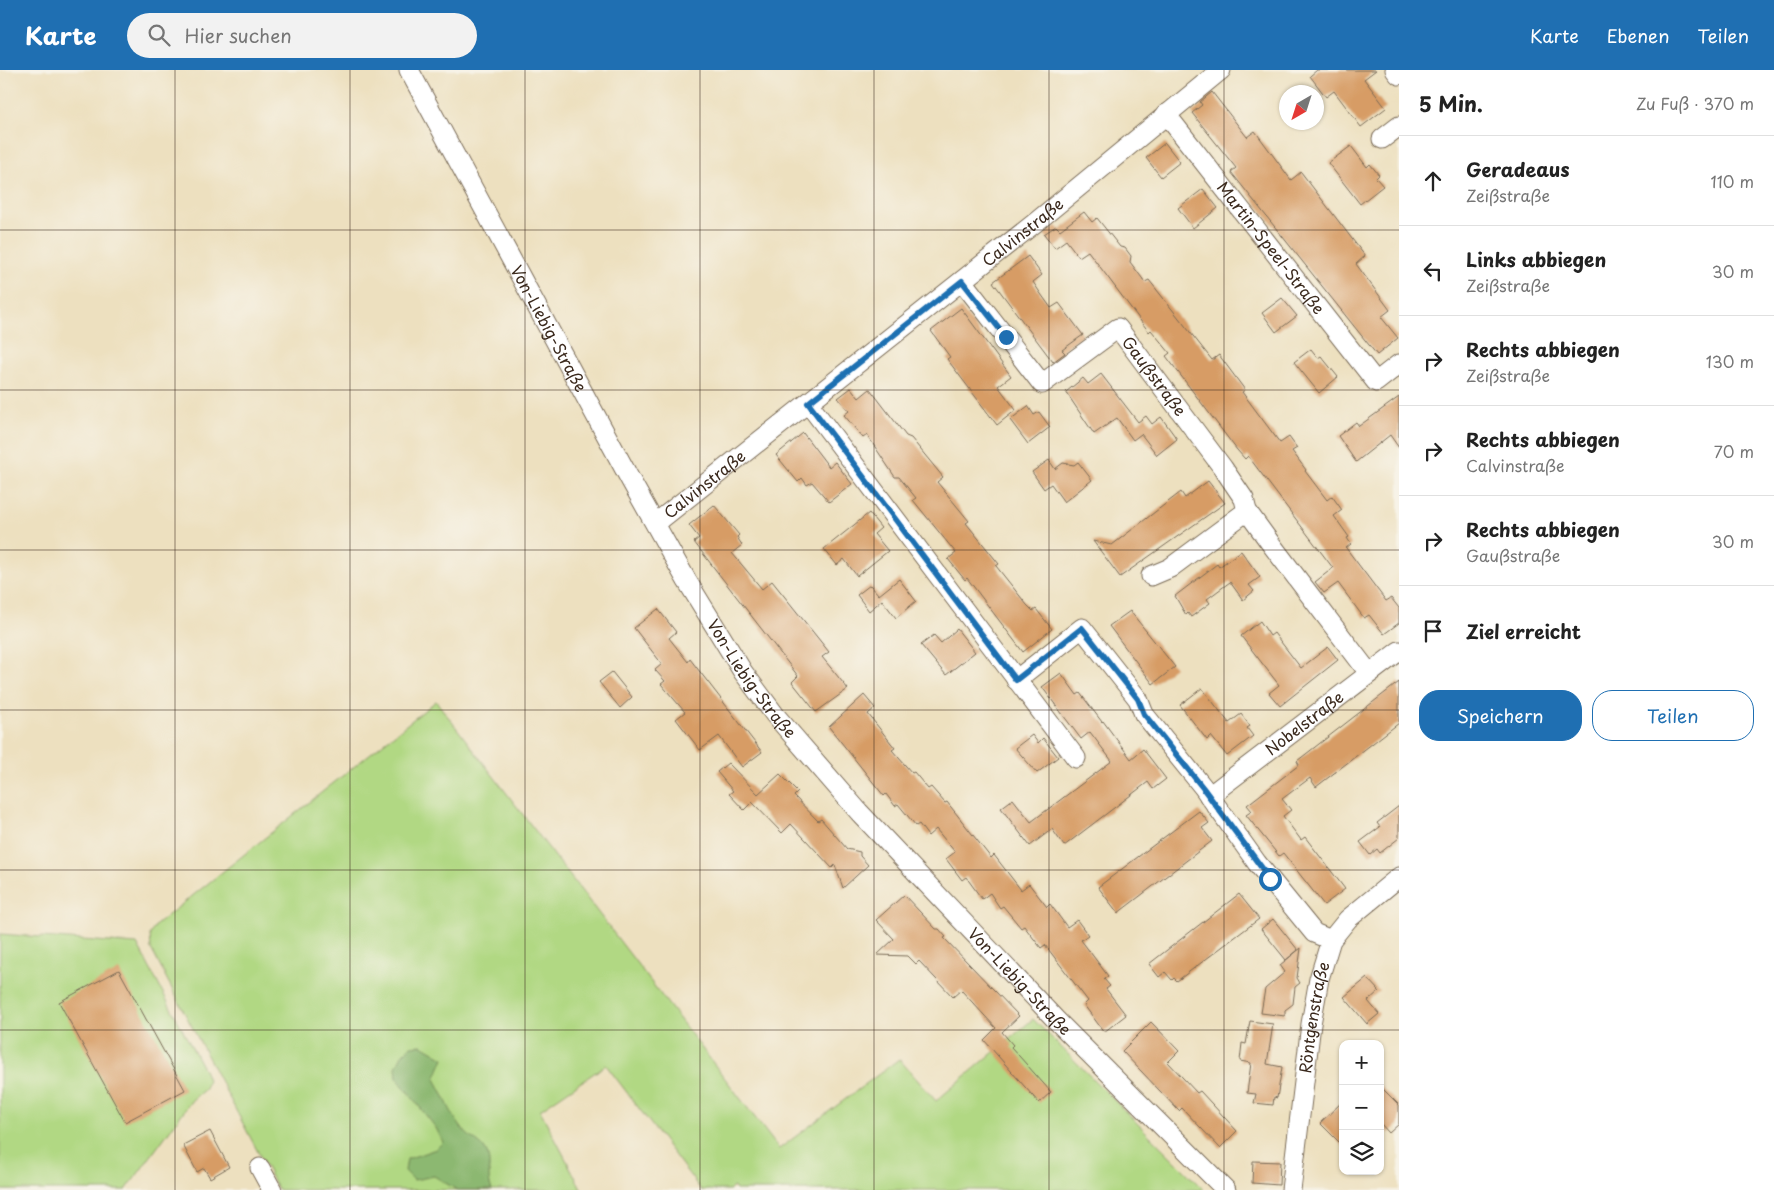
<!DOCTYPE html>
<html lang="de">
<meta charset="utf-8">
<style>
body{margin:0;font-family:"Playpen Sans",sans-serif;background:#f2f2f2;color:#222}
.controls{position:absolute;right:15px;bottom:15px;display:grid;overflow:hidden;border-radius:10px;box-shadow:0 1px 4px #0004}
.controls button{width:45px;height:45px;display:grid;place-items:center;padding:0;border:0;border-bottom:1px solid #e0e0e0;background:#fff;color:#222;font:25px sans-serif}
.compass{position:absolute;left:1279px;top:15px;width:45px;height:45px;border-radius:50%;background:#fff;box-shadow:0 1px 4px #0004;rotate:219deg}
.stop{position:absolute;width:15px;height:15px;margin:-11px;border:4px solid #1f6fb2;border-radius:50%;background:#fff}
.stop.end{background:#1f6fb2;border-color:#fff;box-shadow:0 1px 5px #0008}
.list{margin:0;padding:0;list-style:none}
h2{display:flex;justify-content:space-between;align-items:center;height:65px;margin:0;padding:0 20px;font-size:21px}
h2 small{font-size:16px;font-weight:400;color:#767676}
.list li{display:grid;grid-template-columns:32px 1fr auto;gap:15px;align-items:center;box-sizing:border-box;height:90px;padding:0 20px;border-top:1px solid #e0e0e0}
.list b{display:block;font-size:19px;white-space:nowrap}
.list p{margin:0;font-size:16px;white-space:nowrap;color:#767676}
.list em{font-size:16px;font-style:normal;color:#767676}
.actions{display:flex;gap:10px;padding:15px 20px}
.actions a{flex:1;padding:11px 0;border:1px solid #1f6fb2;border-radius:20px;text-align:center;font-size:18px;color:#1f6fb2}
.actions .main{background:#1f6fb2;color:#fff}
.icon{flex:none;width:28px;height:28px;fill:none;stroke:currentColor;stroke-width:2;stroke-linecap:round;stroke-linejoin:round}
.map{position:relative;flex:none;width:1399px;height:1120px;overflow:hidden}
header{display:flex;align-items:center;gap:30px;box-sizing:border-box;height:70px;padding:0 25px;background:#1f6fb2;color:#fff}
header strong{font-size:24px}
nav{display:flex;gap:28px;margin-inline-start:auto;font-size:18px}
.search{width:350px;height:45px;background:#f2f2f2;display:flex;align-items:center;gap:12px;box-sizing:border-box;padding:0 18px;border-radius:28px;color:#767676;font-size:19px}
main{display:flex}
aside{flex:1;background:#fff}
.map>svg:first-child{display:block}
.green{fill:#b1d883;stroke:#768150}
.forest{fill:#8cb871;stroke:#647148}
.building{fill:#d79c65}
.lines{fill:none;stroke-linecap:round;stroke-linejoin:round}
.minor-casing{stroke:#796a56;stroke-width:21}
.minor{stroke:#fff;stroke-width:19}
.route{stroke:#1f6fb2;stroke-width:6}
.grid{fill:none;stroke:#3b2a1e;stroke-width:1;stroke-opacity:0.55}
.labels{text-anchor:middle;stroke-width:4.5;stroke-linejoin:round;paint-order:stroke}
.street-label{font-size:16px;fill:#3b2a1e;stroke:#f7f3e8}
</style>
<header>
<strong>Karte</strong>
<div class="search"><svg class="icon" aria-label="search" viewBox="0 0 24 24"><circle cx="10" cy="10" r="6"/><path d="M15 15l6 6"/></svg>Hier suchen</div>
<nav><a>Karte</a><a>Ebenen</a><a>Teilen</a></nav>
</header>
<main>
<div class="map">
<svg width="1399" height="1120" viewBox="0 0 1399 1120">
<rect width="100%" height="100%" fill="#f7f3e8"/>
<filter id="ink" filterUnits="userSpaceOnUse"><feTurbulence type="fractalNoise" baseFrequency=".02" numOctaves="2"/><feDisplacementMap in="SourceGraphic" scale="10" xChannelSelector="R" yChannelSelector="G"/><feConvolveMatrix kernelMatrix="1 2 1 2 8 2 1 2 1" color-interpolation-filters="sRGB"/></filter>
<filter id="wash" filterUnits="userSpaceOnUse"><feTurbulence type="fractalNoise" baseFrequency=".0096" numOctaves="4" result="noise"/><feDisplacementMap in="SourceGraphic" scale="20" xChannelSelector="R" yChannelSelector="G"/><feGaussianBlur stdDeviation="1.12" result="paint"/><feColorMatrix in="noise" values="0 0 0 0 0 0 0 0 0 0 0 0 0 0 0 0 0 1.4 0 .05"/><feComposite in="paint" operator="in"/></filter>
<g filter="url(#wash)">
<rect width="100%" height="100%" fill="#ede0bf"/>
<g class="green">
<polygon points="436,631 779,1079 899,989 936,1031 1033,949 1204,1120 736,1120 734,1117 729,1120 701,1120 606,995 540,1040 582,1120 278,1120 151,879 150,864 156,855"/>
<polygon points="0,864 137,874 205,1002 208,1010 205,1019 192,1030 126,1120 0,1120"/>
</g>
<path class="forest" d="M422,975L444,988L435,1009C446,1028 451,1047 466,1063C471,1069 480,1072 484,1078C494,1091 485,1107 492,1120H457L434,1106L414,1110L405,1101L407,1089L436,1079L443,1072L436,1058L397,1008L396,997L402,985L411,976Z"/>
<g id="blocks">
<g class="building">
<polygon points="1317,0 1376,0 1364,9 1386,38 1361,57 1334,21 1326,27 1310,6"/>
<polygon points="1212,22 1247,67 1255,61 1291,110 1301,102 1365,186 1356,194 1390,240 1381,247 1398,268 1377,285 1231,102 1236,98 1192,43 1202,35 1200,32"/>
<polygon points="1165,73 1180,92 1161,107 1146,88"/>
<polygon points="1351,76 1367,97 1370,94 1379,105 1376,108 1383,116 1360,134 1328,93"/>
<polygon points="1203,119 1218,138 1193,158 1178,138"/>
<polygon points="1084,142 1092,152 1097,148 1120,177 1125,178 1131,186 1130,192 1145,212 1149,210 1212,290 1219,285 1245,320 1242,322 1280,373 1289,367 1297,378 1292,381 1306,400 1305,401 1327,430 1332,426 1342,440 1334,446 1349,467 1347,468 1351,474 1346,478 1386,531 1391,528 1399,538 1399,553 1384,564 1369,545 1364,548 1338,513 1324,523 1315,512 1333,498 1248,386 1245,389 1237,380 1166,286 1170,283 1151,260 1149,262 1088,181 1079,187 1066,170 1055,178 1044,164 1056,156 1060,160"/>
<polygon points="1028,186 1042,205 1033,212 1041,224 1051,238 1059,233 1083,265 1062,280 1065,283 1053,292 993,212"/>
<polygon points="1282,228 1297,246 1276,262 1262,243"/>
<polygon points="961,238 1011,306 998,316 1016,340 997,355 947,289 950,287 931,261"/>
<polygon points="1311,279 1318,288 1321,286 1338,307 1319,323 1294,292"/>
<polygon points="1101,304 1138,352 1146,346 1152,354 1161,347 1177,369 1157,385 1141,364 1133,370 1117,348 1094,364 1066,322 1083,308 1088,314"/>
<polygon points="851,318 859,328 870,319 906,366 911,368 943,407 937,412 969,451 966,453 999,494 996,496 1027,535 1033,541 1036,539 1052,559 1023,582 967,508 965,510 948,489 956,483 913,430 916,428 899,407 895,407 867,365 863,368 844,345 849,341 838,328"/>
<polygon points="1399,327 1399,378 1390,365 1356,392 1338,366 1356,352 1359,356"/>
<polygon points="1028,336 1034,345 1039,342 1050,357 1028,374 1010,350"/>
<polygon points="803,363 829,397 835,392 852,414 829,432 812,412 807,415 802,408 798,412 776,385"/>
<polygon points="1049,390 1055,399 1063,393 1074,395 1078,392 1092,410 1064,432 1051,414 1044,419 1032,402"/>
<polygon points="1208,411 1225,433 1120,507 1093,471 1112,475 1181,422 1185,428"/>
<polygon points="714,435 739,465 737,467 742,475 732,483 762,519 772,511 829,582 822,587 848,619 816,642 792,612 798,606 694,472 699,468 689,455"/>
<polygon points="869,443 881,458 874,464 888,481 857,506 844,489 837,495 824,479"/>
<polygon points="1241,481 1260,507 1249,515 1254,521 1243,530 1230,512 1207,529 1210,533 1191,547 1188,543 1186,545 1175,526 1217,494 1219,497"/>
<polygon points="899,509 916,531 896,548 882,530 869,541 857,525 870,515 879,525"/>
<polygon points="658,539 676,562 669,568 688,592 690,589 762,682 742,697 719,666 700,680 676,649 685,642 661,614 665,611 655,600 662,594 634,558"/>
<polygon points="1130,541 1175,597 1153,614 1109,556"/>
<polygon points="1260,551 1270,566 1274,563 1301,598 1328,577 1338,590 1280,636 1269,623 1279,615 1241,566"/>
<polygon points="957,559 975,582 946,605 921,575 934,565 941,573"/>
<polygon points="612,602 632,627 620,638 599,612"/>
<polygon points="1061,603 1077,625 1080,623 1102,652 1103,651 1131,689 1143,679 1166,709 1153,719 1148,712 1064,776 1052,759 1030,776 1001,738 1013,729 1031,752 1112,691 1090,662 1081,669 1042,617"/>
<polygon points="1399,612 1399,653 1316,717 1310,708 1282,729 1291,740 1283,746 1301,770 1305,767 1345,819 1324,835 1283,783 1279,786 1246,745 1252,741 1247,735 1299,695 1297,691"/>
<polygon points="1202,618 1229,653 1241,644 1250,656 1247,658 1253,666 1227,686 1211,666 1207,670 1180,635"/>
<polygon points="864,625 875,638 868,644 895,678 892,680 912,703 914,702 928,719 931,717 945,733 947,732 991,788 994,785 1021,820 1029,814 1047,837 1050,834 1067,857 1077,850 1088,865 1081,870 1108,906 1104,909 1110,916 1106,919 1126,945 1104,962 1084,935 1088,931 1045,875 1041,878 1024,856 1021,858 1003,836 1000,838 990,823 982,829 966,807 962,810 946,789 955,782 936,759 928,766 919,754 916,756 898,734 895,736 886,724 884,726 829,657"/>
<polygon points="1032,665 1038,673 1043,668 1058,687 1037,703 1015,678"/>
<polygon points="728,693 758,724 780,704 798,722 794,726 818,751 821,749 847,779 860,782 860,786 868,795 843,818 835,795 832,798 791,754 782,763 752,732 744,740 729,724 733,721 717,702"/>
<polygon points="1399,736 1399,768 1380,783 1377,779 1370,785 1360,772 1380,757 1377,753"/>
<polygon points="1199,741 1209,753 1202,758 1212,771 1118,843 1098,817"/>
<polygon points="1239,824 1259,849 1177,911 1174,908 1172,910 1165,902 1159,907 1149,894"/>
<polygon points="904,825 936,859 939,859 946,867 944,868 1019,946 1002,962 1013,975 1011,977 1051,1022 1039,1033 984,970 996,958 961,920 953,927 919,891 916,894 908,886 877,885 894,869 876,850"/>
<polygon points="1273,849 1298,880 1286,890 1261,859"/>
<polygon points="1301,878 1297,908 1300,913 1295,917 1293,934 1285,940 1285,946 1261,943 1265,919 1285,902 1280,895"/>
<polygon points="119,900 185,1020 125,1052 59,932"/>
<polygon points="1367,908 1379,921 1368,931 1379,944 1367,954 1344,927"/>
<polygon points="1250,951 1273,954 1267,994 1282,997 1277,1028 1274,1027 1273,1035 1254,1033 1256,1024 1247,1023 1251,993 1240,991 1242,973 1246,974"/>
<polygon points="1151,952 1179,981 1168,992 1197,1023 1200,1021 1237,1061 1220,1078 1182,1038 1179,1041 1122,981"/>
<polygon points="1380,1016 1399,1035 1399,1054 1389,1063 1380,1053"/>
<polygon points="1343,1031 1343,1076 1320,1053"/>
<polygon points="210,1061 229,1097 210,1108 204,1098 197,1102 183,1075"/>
<polygon points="1253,1091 1280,1092 1279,1115 1252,1113"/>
</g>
</g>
</g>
<g filter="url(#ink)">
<use href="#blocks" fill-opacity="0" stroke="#796a56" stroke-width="1"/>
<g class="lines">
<defs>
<g id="minor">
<path id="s1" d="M409,0L631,411L687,511L743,602L775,645L859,742L1057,951L1226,1120"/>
<polyline points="1395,0 1399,5"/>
<path id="s2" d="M1166,44L1376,312L1399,294"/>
<polyline points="1382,69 1399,56"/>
<path id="s3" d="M962,211L1042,314L1118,258L1223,398L1244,429L1247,441L1271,474L1369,603"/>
<polyline points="808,333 1076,688"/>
<path id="s4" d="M656,453L1036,152L1221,0"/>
<polyline points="1151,506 1170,498 1247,441"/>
<polyline points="1016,610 1082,558 1138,629 1144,644 1203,717 1257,793 1314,863 1331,870"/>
<path id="s5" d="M1209,726L1399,581"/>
<polyline points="260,1098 272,1120"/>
<path id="s6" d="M1291,1120L1311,954L1319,909L1331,870L1348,849L1399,807"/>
</g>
</defs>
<use href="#minor" class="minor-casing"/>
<use href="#minor" class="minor"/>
</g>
</g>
<g class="lines" filter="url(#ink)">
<polyline class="route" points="1006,267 962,211 808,333 1016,610 1082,558 1138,629 1144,644 1203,718 1270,809"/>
</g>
<path class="grid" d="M175,0V1120M350,0V1120M525,0V1120M700,0V1120M874,0V1120M1049,0V1120M1224,0V1120M0,160H1399M0,320H1399M0,480H1399M0,640H1399M0,800H1399M0,960H1399"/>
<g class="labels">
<g class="street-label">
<text dy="6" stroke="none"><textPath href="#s4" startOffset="468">Calvinstraße</textPath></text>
<text dy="6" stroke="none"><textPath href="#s2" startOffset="170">Martin-Speel-Straße</textPath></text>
<text dy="6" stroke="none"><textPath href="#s1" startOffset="294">Von-Liebig-Straße</textPath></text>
<text dy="6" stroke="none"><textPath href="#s3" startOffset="285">Gaußstraße</textPath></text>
<text dy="6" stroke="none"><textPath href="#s4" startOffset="62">Calvinstraße</textPath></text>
<text dy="6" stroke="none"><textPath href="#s1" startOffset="699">Von-Liebig-Straße</textPath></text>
<text dy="6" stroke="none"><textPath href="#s5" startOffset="120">Nobelstraße</textPath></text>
<text dy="6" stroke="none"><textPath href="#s1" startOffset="1104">Von-Liebig-Straße</textPath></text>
<text dy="6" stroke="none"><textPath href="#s6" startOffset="174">Röntgenstraße</textPath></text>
</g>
</g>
</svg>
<div class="controls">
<button>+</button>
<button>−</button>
<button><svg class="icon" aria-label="layers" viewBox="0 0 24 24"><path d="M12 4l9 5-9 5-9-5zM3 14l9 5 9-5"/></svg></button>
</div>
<svg class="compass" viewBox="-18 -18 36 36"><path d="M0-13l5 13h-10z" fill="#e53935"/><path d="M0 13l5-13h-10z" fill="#767676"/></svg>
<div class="stop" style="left:1270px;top:809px"></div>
<div class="stop end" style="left:1006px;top:267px"></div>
</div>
<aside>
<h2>5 Min.<small>Zu Fuß · 370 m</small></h2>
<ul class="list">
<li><svg class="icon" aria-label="ahead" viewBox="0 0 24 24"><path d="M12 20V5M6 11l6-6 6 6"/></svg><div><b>Geradeaus</b><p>Zeißstraße</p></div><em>110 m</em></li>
<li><svg class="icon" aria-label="left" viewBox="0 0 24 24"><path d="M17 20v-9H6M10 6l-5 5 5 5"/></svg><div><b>Links abbiegen</b><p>Zeißstraße</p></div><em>30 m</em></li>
<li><svg class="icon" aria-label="right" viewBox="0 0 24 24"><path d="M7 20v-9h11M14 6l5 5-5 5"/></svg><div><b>Rechts abbiegen</b><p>Zeißstraße</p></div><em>130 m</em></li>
<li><svg class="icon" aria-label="right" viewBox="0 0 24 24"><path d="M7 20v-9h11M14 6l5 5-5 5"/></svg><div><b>Rechts abbiegen</b><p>Calvinstraße</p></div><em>70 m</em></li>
<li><svg class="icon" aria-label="right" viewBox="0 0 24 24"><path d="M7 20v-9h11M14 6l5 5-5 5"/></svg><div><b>Rechts abbiegen</b><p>Gaußstraße</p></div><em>30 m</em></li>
<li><svg class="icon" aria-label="arrive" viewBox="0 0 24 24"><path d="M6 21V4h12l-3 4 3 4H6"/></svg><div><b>Ziel erreicht</b></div></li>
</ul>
<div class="actions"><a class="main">Speichern</a><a>Teilen</a></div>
</aside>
</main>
